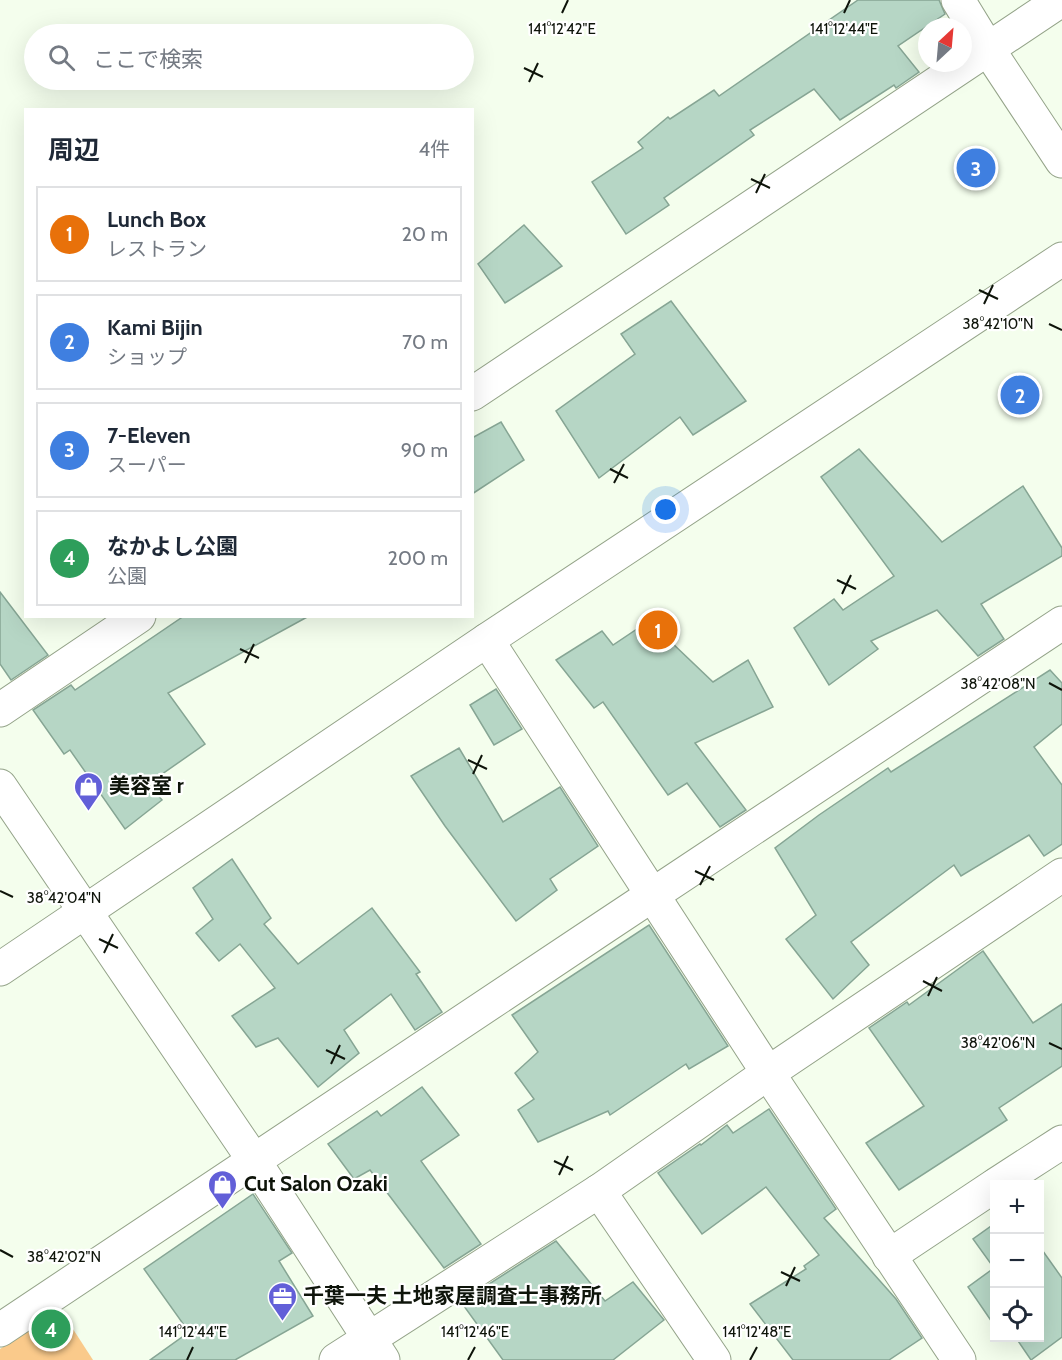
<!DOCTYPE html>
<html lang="ja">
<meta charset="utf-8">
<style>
body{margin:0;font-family:Cabin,"Noto Sans JP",sans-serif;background:#f6f6f7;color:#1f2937}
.controls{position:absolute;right:18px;bottom:18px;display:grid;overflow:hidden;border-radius:0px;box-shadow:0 6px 24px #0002}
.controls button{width:54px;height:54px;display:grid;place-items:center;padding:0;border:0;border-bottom:2px solid #e0e1e3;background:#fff;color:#1f2937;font:30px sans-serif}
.compass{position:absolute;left:918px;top:18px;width:54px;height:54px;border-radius:50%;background:#fff;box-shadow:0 6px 24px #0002;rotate:26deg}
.you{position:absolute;left:666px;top:510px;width:21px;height:21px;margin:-15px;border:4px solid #fff;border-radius:50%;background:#1a73e8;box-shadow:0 0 0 9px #1a73e833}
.badge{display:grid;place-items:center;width:39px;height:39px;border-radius:50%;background:#625fd8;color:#fff;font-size:20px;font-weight:700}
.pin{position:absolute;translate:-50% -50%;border:3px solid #fff;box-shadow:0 2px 6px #0006}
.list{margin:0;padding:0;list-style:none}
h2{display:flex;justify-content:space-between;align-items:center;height:78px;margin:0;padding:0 24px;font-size:26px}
h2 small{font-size:20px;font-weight:400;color:#747a83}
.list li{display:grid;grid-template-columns:39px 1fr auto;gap:18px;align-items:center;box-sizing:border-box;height:96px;margin:0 12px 12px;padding:0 12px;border:2px solid #e0e1e3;border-radius:0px}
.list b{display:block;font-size:22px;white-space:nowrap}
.list p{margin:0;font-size:20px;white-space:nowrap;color:#747a83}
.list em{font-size:20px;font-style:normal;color:#747a83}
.icon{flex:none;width:33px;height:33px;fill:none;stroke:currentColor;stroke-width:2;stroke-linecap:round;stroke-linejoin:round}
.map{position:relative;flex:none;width:1062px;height:1360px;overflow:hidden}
.search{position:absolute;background:#fff;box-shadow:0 6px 24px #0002;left:24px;top:24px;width:450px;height:66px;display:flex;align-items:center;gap:15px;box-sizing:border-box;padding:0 21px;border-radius:33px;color:#747a83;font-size:22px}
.panel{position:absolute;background:#fff;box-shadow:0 6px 24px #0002;left:24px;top:108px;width:450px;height:510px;border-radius:0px}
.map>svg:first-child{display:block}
.green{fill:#faca8b}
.building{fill:#b6d6c5;stroke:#86a594;stroke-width:1.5}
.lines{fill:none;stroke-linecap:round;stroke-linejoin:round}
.minor-casing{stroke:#94a389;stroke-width:35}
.minor{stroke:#fff;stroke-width:33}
.ticks{fill:none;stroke:#0e140a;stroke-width:2}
.labels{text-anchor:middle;stroke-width:4.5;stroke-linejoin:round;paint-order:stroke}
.poi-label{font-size:21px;font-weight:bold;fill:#0e140a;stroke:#fff;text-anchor:start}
.ticks-label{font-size:15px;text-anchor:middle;fill:#0e140a;stroke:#fff;stroke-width:4.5;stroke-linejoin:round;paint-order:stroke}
</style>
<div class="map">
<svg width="1062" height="1360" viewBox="0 0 1062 1360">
<rect width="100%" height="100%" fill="#f4feed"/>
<polygon class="green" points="60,1309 93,1360 0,1360 0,1349"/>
<g class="building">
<polygon points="858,0 939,0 945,14 898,46 919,72 896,88 894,85 840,120 814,89 750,130 754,135 664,198 669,205 626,234 592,182 643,148 638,142 668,117 670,119 714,90 719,96"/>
<polygon points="524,225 562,266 505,303 478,264"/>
<polygon points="671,301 746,401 693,435 680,417 599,478 556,411 635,354 621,334"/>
<polygon points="501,422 524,460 472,494 472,438"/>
<polygon points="859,449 942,542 1023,486 1062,548 1062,556 981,604 1004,639 978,656 937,610 871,641 878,649 829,685 794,628 834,599 843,610 894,576 821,477"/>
<polygon points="0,592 48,655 11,680 0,664"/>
<polygon points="184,616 309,616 168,693 205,744 148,784 162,800 125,829 70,750 64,754 33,710 71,685 75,690"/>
<polygon points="649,621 713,682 748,660 773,707 695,743 746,810 720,827 687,783 668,795 603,702 594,708 556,660 602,631 613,645"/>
<polygon points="1050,670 1062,683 1062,724 1034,747 1062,785 1062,844 1044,856 1029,835 961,876 954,865 851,942 869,965 833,999 786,939 816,915 775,848 819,815 888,768 891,772"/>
<polygon points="496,689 522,729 494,745 470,705"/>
<polygon points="459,748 503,822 560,787 598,846 550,879 557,890 516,921 445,826 411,776"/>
<polygon points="232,859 271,918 264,924 298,964 372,908 420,972 416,974 442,1012 415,1030 391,994 344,1030 359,1053 318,1087 278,1038 256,1047 232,1016 275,988 240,944 219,961 196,933 213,919 193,888"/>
<polygon points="649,925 728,1046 689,1069 686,1064 610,1115 608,1111 538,1142 518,1110 534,1099 515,1073 538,1052 512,1015"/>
<polygon points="983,951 1033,1023 1062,1004 1062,1066 999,1108 1007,1120 899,1190 866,1143 924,1106 869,1028 907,1002 909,1005"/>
<polygon points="422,1087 459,1135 421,1161 481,1244 444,1268 370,1170 354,1179 328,1144 377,1111 381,1116"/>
<polygon points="769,1109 836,1209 824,1218 896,1299 922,1338 889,1360 793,1360 750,1304 806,1269 804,1266 819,1255 766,1187 702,1234 658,1173 700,1144 701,1145 727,1125 733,1133"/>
<polygon points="253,1194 292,1253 279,1261 313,1316 235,1360 150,1360 189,1332 144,1269"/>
<polygon points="994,1224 994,1320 992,1322 968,1287 994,1268 973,1239"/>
<polygon points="556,1241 605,1301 633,1282 664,1320 613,1360 503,1360 461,1302"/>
<polygon points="1040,1247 1062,1278 1062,1337 1031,1360 1016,1338 1040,1338"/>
</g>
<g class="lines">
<defs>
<g id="minor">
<polyline points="958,0 988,49 1062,161"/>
<polyline points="472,394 1061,0"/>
<polyline points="487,640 768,1073 959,1360"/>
<polyline points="0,710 139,616"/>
<polyline points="0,786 253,1159 383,1360"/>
<polyline points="0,969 487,640 1062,259"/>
<polyline points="997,1184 1062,1142"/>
<polyline points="599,1191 714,1360"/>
<polyline points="889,1256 994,1186"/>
<path d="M0,1330C353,1092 708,859 1062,623"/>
<polyline points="336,1360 599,1191 768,1073 1062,875"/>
</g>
</defs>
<use href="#minor" class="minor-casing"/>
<use href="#minor" class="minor"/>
</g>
<path class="ticks" d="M562,13L568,0M844,13L850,0M524,68L543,77M529,82L538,63M751,179L770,188M756,193L765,174M979,290L998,299M984,304L993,285M1049,324L1062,330M610,469L628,478M614,483L624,464M837,580L856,589M842,594L851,575M240,649L259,658M245,663L254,644M1049,683L1062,690M468,760L487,769M473,774L482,755M695,871L714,880M700,885L710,866M0,891L13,897M99,939L118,948M104,953L113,934M923,981L942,991M928,996L937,977M1049,1043L1062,1049M326,1050L345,1059M331,1064L340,1045M554,1161L573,1170M559,1175L568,1156M0,1250L13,1257M781,1272L800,1281M786,1286L795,1267M187,1360L193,1347M468,1360L475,1347M750,1360L757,1347"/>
<defs>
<symbol id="shop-pin" viewBox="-11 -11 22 30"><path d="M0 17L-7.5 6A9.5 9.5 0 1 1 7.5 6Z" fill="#625fd8" stroke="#fff"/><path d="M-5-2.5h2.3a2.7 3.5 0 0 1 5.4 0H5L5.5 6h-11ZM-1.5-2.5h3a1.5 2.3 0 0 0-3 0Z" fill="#fff"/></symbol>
<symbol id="office-pin" viewBox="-11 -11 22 30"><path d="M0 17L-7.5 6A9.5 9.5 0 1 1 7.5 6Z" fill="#625fd8" stroke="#fff"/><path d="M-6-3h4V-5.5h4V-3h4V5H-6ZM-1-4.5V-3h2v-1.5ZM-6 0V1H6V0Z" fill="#fff"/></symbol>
</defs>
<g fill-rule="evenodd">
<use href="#shop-pin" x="72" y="770" width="33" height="45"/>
<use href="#shop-pin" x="206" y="1168" width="33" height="45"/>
<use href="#office-pin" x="266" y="1280" width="33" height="45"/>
</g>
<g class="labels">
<g class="poi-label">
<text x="109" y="793">美容室 r</text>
<text x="244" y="1191">Cut Salon Ozaki</text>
<text x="303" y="1303">千葉一夫 土地家屋調査士事務所</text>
</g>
</g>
<g class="ticks-label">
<text x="562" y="34">141°12'42"E</text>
<text x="844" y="34">141°12'44"E</text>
<text x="998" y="329">38°42'10"N</text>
<text x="998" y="689">38°42'08"N</text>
<text x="64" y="903">38°42'04"N</text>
<text x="998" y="1048">38°42'06"N</text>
<text x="64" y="1262">38°42'02"N</text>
<text x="193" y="1337">141°12'44"E</text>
<text x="475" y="1337">141°12'46"E</text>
<text x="757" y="1337">141°12'48"E</text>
</g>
</svg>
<div class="controls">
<button>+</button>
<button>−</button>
<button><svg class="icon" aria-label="locate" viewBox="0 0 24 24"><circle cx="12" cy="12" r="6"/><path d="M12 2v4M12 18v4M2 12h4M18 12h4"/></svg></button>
</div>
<svg class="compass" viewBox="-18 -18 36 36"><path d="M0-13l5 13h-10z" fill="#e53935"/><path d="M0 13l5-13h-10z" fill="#747a83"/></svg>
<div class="you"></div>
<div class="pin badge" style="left:658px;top:630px;background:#e8710a">1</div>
<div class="pin badge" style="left:1020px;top:395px;background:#3f7fe0">2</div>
<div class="pin badge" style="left:976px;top:168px;background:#3f7fe0">3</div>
<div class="pin badge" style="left:51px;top:1329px;background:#2e9e5b">4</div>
<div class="search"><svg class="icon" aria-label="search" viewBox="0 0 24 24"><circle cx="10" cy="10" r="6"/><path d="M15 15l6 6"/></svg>ここで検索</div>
<section class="panel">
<h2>周辺<small>4件</small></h2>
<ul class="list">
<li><span class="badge" style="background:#e8710a">1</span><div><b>Lunch Box</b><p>レストラン</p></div><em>20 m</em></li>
<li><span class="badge" style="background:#3f7fe0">2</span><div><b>Kami Bijin</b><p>ショップ</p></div><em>70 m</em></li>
<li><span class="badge" style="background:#3f7fe0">3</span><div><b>7-Eleven</b><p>スーパー</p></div><em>90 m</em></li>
<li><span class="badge" style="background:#2e9e5b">4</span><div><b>なかよし公園</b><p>公園</p></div><em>200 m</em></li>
</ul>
</section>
</div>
